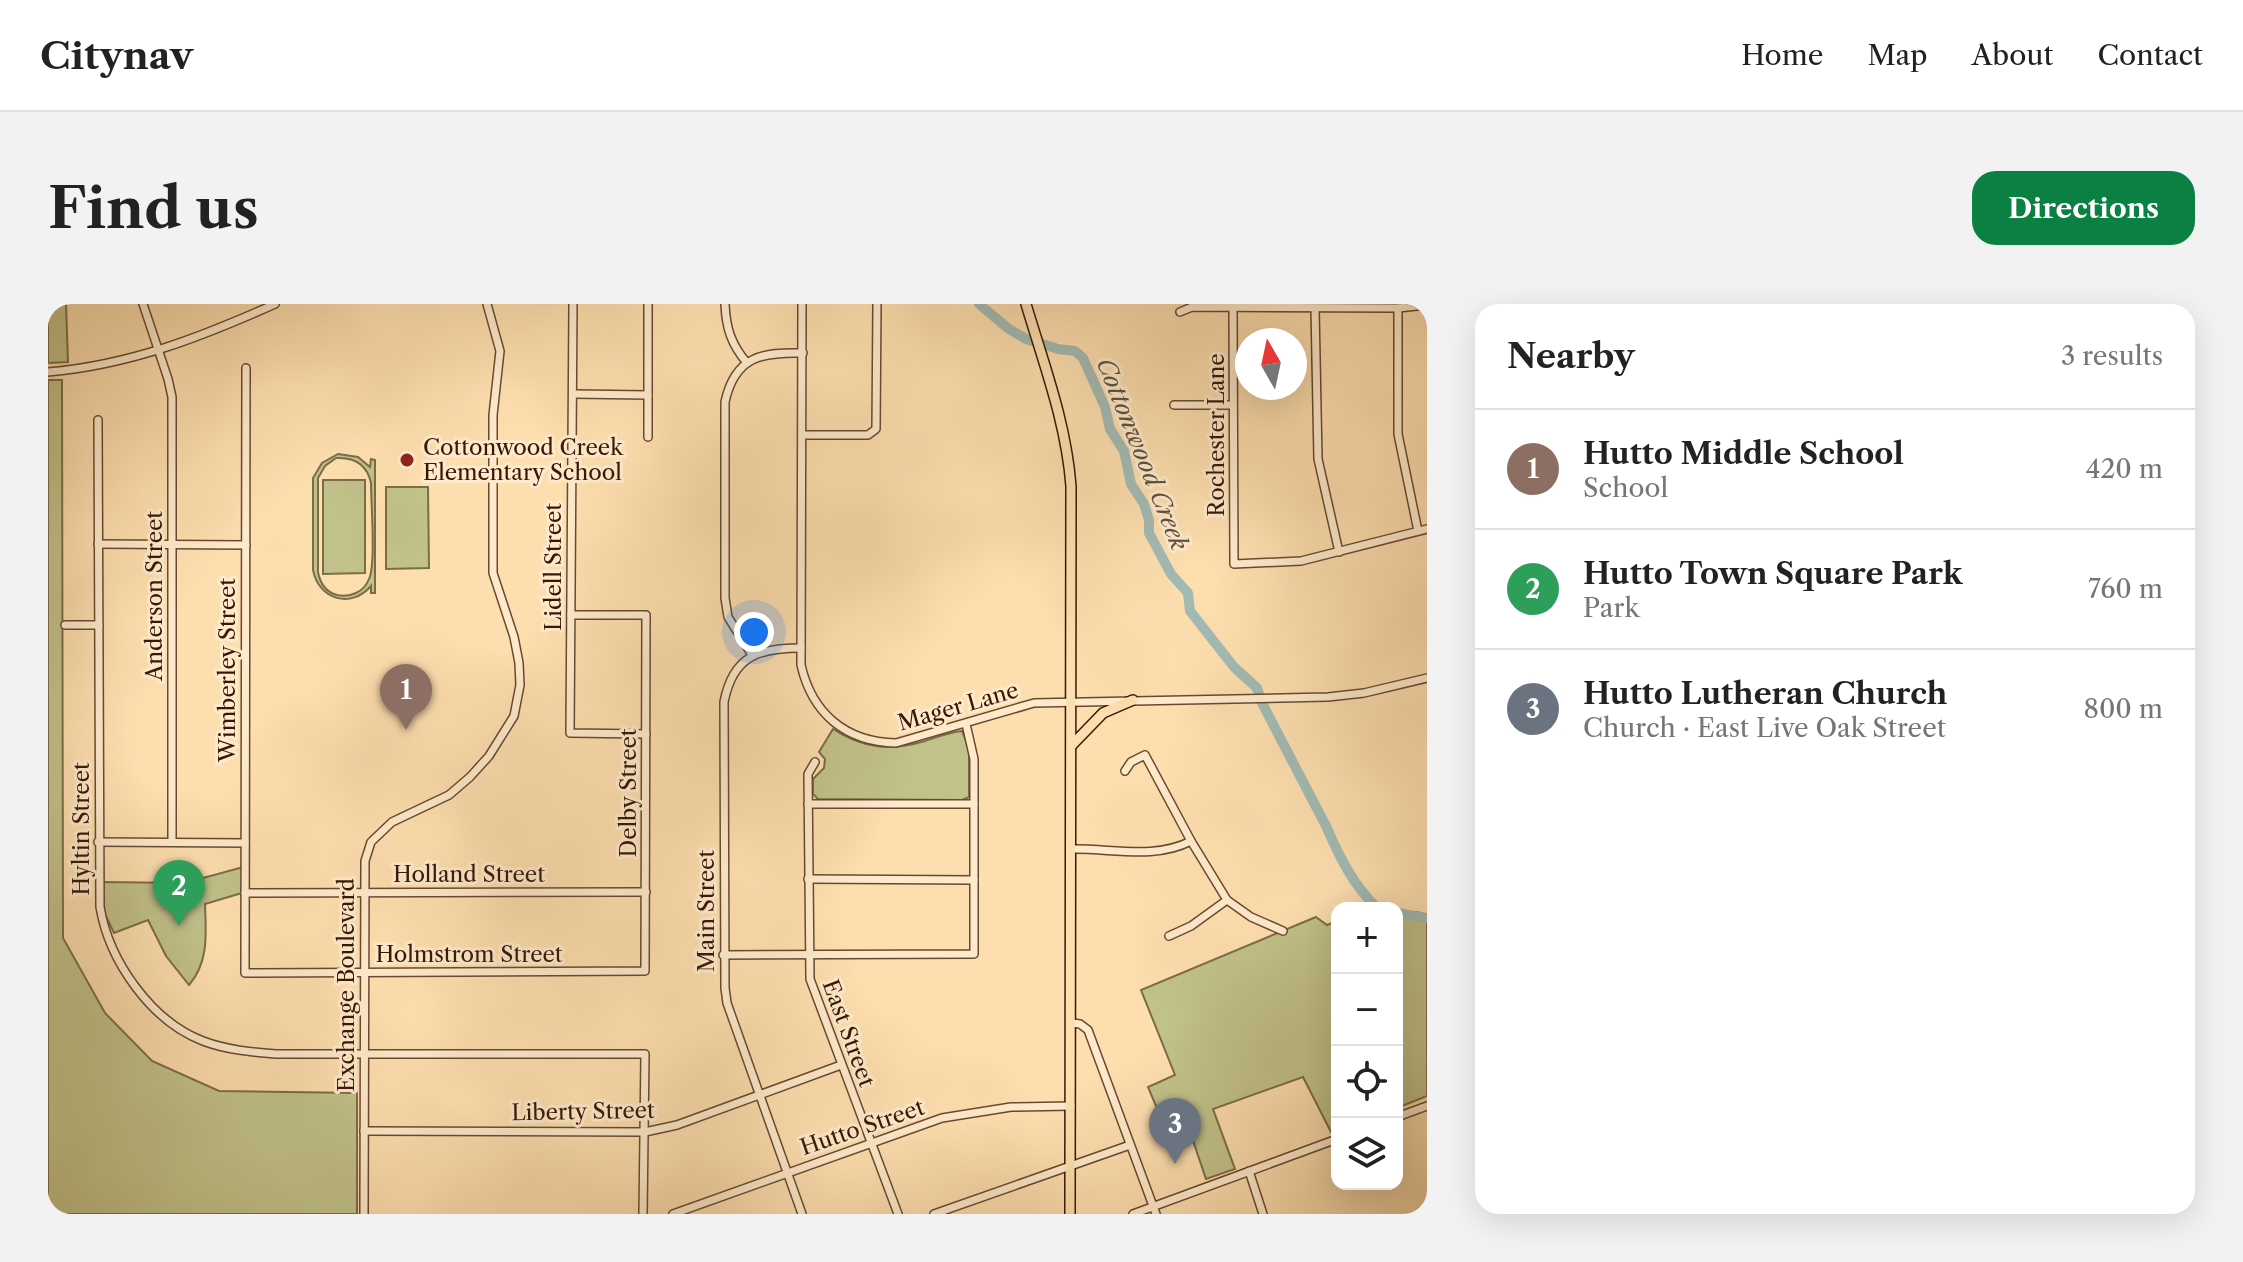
<!DOCTYPE html>
<meta charset="utf-8">
<style>
body{margin:0;font-family:"Libre Caslon Text",serif;background:#f2f2f2;color:#222}
.controls{position:absolute;right:24px;bottom:24px;display:grid;overflow:hidden;border-radius:16px;box-shadow:0 8px 32px #0002}
.controls button{width:72px;height:72px;display:grid;place-items:center;padding:0;border:0;border-bottom:2px solid #e0e0e0;background:#fff;color:#222;font:40px sans-serif}
.compass{position:absolute;left:1187px;top:24px;width:72px;height:72px;border-radius:50%;background:#fff;box-shadow:0 8px 32px #0002;rotate:351deg}
.you{position:absolute;left:706px;top:328px;width:28px;height:28px;margin:-20px;border:6px solid #fff;border-radius:50%;background:#1a73e8;box-shadow:0 0 0 12px #1a73e833}
.badge{display:grid;place-items:center;width:52px;height:52px;border-radius:50%;background:#0b8043;color:#fff;font-size:26px;font-weight:700}
.pin{position:absolute;translate:-50% -66px;filter:drop-shadow(0 2px 4px #0008)}
.pin::after{content:'';position:absolute;top:42px;width:28px;height:24px;background:inherit;clip-path:polygon(0 0,100% 0,50% 100%)}
.list{margin:0;padding:0;list-style:none}
h2{display:flex;justify-content:space-between;align-items:center;height:104px;margin:0;padding:0 32px;font-size:34px}
h2 small{font-size:26px;font-weight:400;color:#767676}
.list li{display:grid;grid-template-columns:52px 1fr auto;gap:24px;align-items:center;box-sizing:border-box;height:120px;padding:0 32px;border-top:2px solid #e0e0e0}
.list b{display:block;font-size:30px;white-space:nowrap}
.list p{margin:0;font-size:26px;white-space:nowrap;color:#767676}
.list em{font-size:26px;font-style:normal;color:#767676}
.icon{flex:none;width:44px;height:44px;fill:none;stroke:currentColor;stroke-width:2;stroke-linecap:round;stroke-linejoin:round}
.map{position:relative;flex:none;width:1379px;height:910px;overflow:hidden;border-radius:24px}
header{display:flex;align-items:center;gap:48px;box-sizing:border-box;height:112px;padding:0 40px;background:#fff;border-bottom:2px solid #e0e0e0}
header strong{font-size:38px}
nav{display:flex;gap:44px;margin-inline-start:auto;font-size:28px}
.intro{display:flex;align-items:center;justify-content:space-between;box-sizing:border-box;height:192px;padding:0 48px}
h1{margin:0;font-size:56px}
.button{padding:20px 36px;border-radius:24px;background:#0b8043;color:#fff;font-size:28px;font-weight:700}
main{display:flex;gap:48px;padding:0 48px}
aside{flex:1;background:#fff;border-radius:24px;box-shadow:0 8px 32px #0002}
.map>svg:first-child{display:block}
.green{fill:#c1c18a;stroke:#7c6c48;stroke-width:2;fill-rule:evenodd}
.lines{fill:none;stroke-linecap:round;stroke-linejoin:round}
.river{stroke:#a2bab4;stroke-width:10}
.minor-casing{stroke:#684930;stroke-width:10}
.major-casing{stroke:#371706;stroke-width:12}
.minor{stroke:#feeacb;stroke-width:7}
.major{stroke:#fddeaf;stroke-width:9}
.poi-dot{fill:#8f2418;stroke:#feeacb;stroke-width:3}
.labels{text-anchor:middle;stroke-width:6;stroke-linejoin:round;paint-order:stroke}
.street-label{font-size:22px;fill:#371706;stroke:#feeacb}
.poi-label{font-size:22px;fill:#371706;stroke:#feeacb;text-anchor:start}
.water-label{font-size:24px;font-style:italic;fill:#5c5043;stroke:#feeacb}
</style>
<header>
<strong>Citynav</strong>
<nav><a>Home</a><a>Map</a><a>About</a><a>Contact</a></nav>
</header>
<div class="intro"><h1>Find us</h1><a class="button">Directions</a></div>
<main>
<div class="map">
<svg width="1379" height="910" viewBox="0 0 1379 910">
<rect width="100%" height="100%" fill="#fddeaf"/>
<filter id="stains"><feTurbulence type="fractalNoise" baseFrequency=".0025" numOctaves="4"/><feColorMatrix values="0 0 0 0 .2 0 0 0 0 .09 0 0 0 0 .02 0 0 0 .5 -.17"/></filter>
<radialGradient id="worn" r=".72"><stop offset=".6" stop-color="#630" stop-opacity="0"/><stop offset="1" stop-color="#630" stop-opacity=".3"/></radialGradient>
<g class="green">
<polygon points="0,0 18,0 20,58 0,59"/>
<polygon points="0,76 14,76 15,634 57,709 104,757 171,787 309,789 309,910 0,910"/>
<path d="M290,150L310,153L322,163L323,155L327,156V289H323V282C303,305 271,296 265,266V174L274,159ZM288,154C307,153 319,160 323,179C323,199 328,260 321,275C316,288 302,294 289,291C278,288 272,279 270,268V174L277,162Z"/>
<polygon points="275,176 317,176 317,269 275,270"/>
<polygon points="338,183 380,183 381,264 338,265"/>
<path d="M785,425C815,445 843,447 877,437C889,433 902,428 914,427L921,445V493L914,496L770,495L765,490V475L776,464L777,455L771,448Z"/>
<path d="M195,563L194,589L157,600C158,630 161,658 141,681L118,652L100,616L66,629L56,608L55,578L137,579Z"/>
<polygon points="1369,608 1379,611 1379,792 1349,804 1349,609"/>
<polygon points="1268,613 1279,621 1289,617 1289,828 1284,830 1255,773 1165,805 1187,865 1158,875 1139,819 1118,826 1100,783 1127,771 1093,686"/>
</g>
<g class="lines">
<g class="river">
<path d="M931,0L961,25L978,35L1010,45L1027,47L1035,54L1057,103L1062,125L1076,147L1083,180L1096,200L1101,216V229L1123,270L1140,289L1142,307L1186,363L1209,384L1214,399L1278,522C1291,552 1305,581 1329,604"/>
<polyline points="1349,609 1379,614"/>
</g>
<defs>
<g id="minor">
<polyline points="95,0 120,75 124,93 124,538"/>
<polyline points="525,0 522,429 598,430"/>
<path d="M677,0C678,24 683,40 699,59"/>
<path d="M754,0L753,361C764,409 797,438 848,439L986,399L1280,393L1316,389L1379,374"/>
<polyline points="1185,3 1186,260 1253,257 1379,225"/>
<polyline points="1267,4 1270,155 1291,248"/>
<polyline points="1350,4 1350,130 1370,227"/>
<polyline points="1132,8 1144,3 1350,4 1379,1"/>
<polyline points="198,64 197,669 597,667 598,311 523,311"/>
<path d="M0,68C82,61 153,33 227,0"/>
<polyline points="525,90 600,91"/>
<polyline points="1126,101 1185,101"/>
<path d="M50,116L52,603C61,657 103,717 155,737C179,746 203,748 228,750H597L595,910"/>
<polyline points="754,131 820,131 828,125 829,0"/>
<polyline points="600,133 600,0"/>
<polyline points="50,240 198,241"/>
<polyline points="17,321 51,321"/>
<path d="M753,344C710,344 685,352 676,398L677,684L679,699L754,910"/>
<path d="M704,351L680,313L677,294V98C687,52 714,48 755,49"/>
<polyline points="767,458 760,470 762,675 850,910"/>
<polyline points="1077,467 1083,458 1097,451 1143,537 1179,596 1203,613 1235,627"/>
<polyline points="760,500 926,500"/>
<polyline points="50,538 197,539"/>
<path d="M1023,545C1064,544 1106,556 1143,537"/>
<polyline points="760,575 926,576"/>
<polyline points="197,589 598,588"/>
<polyline points="1121,632 1143,622 1179,596"/>
<polyline points="675,651 926,650 926,455 918,420"/>
<polyline points="1024,719 1032,720 1040,726 1108,910"/>
<polyline points="1349,813 1379,802"/>
<polyline points="316,827 597,828 629,821 793,761"/>
<polyline points="1201,867 1215,910"/>
<polyline points="316,910 317,557 323,538 344,518 401,491 422,473 441,452 466,412 472,381 471,359 466,333 445,269 445,111 452,47 439,0"/>
<polyline points="625,910 894,814 963,803 1023,802"/>
<polyline points="886,910 1082,841"/>
<polyline points="1085,910 1289,835"/>
</g>
<g id="major">
<path d="M978,0C996,61 1018,118 1023,182L1022,910"/>
<polyline points="1024,441 1055,409 1085,396"/>
</g>
</defs>
<use href="#minor" class="minor-casing"/>
<use href="#major" class="major-casing"/>
<use href="#minor" class="minor"/>
<use href="#major" class="major"/>
</g>
<circle class="poi-dot" cx="359" cy="156" r="8"/>
<g class="labels">
<g class="street-label">
<text transform="translate(1168 131) rotate(-90)" y="8">Rochester Lane</text>
<text transform="translate(505 263) rotate(-90)" y="8">Lidell Street</text>
<text transform="translate(106 292) rotate(-90)" y="8">Anderson Street</text>
<text transform="translate(179 366) rotate(-90)" y="8">Wimberley Street</text>
<text transform="translate(910 402) rotate(-16)" y="8">Mager Lane</text>
<text transform="translate(580 489) rotate(-90)" y="8">Delby Street</text>
<text transform="translate(33 525) rotate(-90)" y="8">Hyltin Street</text>
<text x="421" y="578">Holland Street</text>
<text transform="translate(658 607) rotate(-90)" y="8">Main Street</text>
<text x="421" y="658">Holmstrom Street</text>
<text transform="translate(298 681) rotate(-90)" y="8">Exchange Boulevard</text>
<text transform="translate(801 729) rotate(70)" y="8">East Street</text>
<text transform="translate(535 807) rotate(-1)" y="8">Liberty Street</text>
<text transform="translate(814 823) rotate(-19)" y="8">Hutto Street</text>
</g>
<g class="poi-label">
<text x="375" y="151">Cottonwood Creek<tspan x="375" dy="25">Elementary School</tspan></text>
</g>
<g class="water-label">
<text transform="translate(1094 150) rotate(68)" y="8">Cottonwood Creek</text>
</g>
</g>
<rect width="100%" height="100%" filter="url(#stains)"/>
<rect width="100%" height="100%" fill="url(#worn)"/>
</svg>
<div class="controls">
<button>+</button>
<button>−</button>
<button><svg class="icon" aria-label="locate" viewBox="0 0 24 24"><circle cx="12" cy="12" r="6"/><path d="M12 2v4M12 18v4M2 12h4M18 12h4"/></svg></button>
<button><svg class="icon" aria-label="layers" viewBox="0 0 24 24"><path d="M12 4l9 5-9 5-9-5zM3 14l9 5 9-5"/></svg></button>
</div>
<svg class="compass" viewBox="-18 -18 36 36"><path d="M0-13l5 13h-10z" fill="#e53935"/><path d="M0 13l5-13h-10z" fill="#767676"/></svg>
<div class="you"></div>
<div class="pin badge" style="left:358px;top:426px;background:#8d6e63">1</div>
<div class="pin badge" style="left:131px;top:622px;background:#2e9e5b">2</div>
<div class="pin badge" style="left:1127px;top:860px;background:#6b7280">3</div>
</div>
<aside>
<h2>Nearby<small>3 results</small></h2>
<ul class="list">
<li><span class="badge" style="background:#8d6e63">1</span><div><b>Hutto Middle School</b><p>School</p></div><em>420 m</em></li>
<li><span class="badge" style="background:#2e9e5b">2</span><div><b>Hutto Town Square Park</b><p>Park</p></div><em>760 m</em></li>
<li><span class="badge" style="background:#6b7280">3</span><div><b>Hutto Lutheran Church</b><p>Church · East Live Oak Street</p></div><em>800 m</em></li>
</ul>
</aside>
</main>
